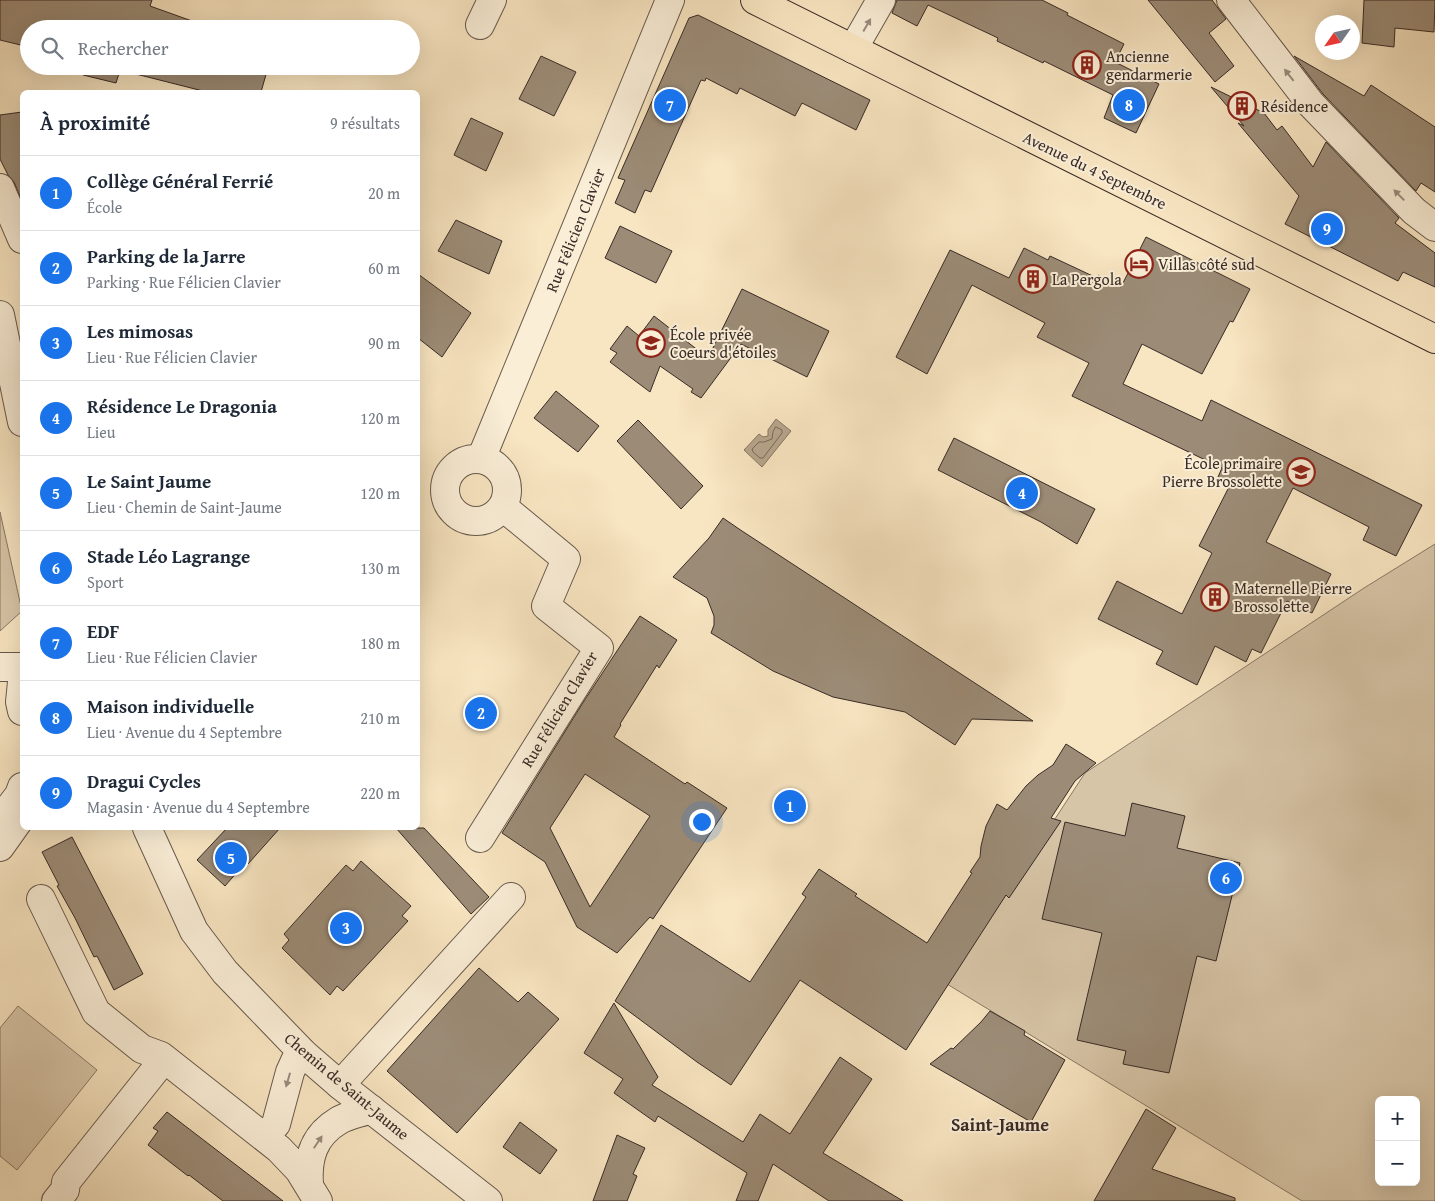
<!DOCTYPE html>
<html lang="fr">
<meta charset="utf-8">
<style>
body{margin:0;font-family:"Gentium Book Plus",serif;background:#f6f6f7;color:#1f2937}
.controls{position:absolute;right:15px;bottom:15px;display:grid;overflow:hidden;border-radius:8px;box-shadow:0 5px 20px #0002}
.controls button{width:45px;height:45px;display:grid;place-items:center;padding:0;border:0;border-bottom:1px solid #e0e1e3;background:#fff;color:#1f2937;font:25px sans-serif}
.compass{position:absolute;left:1315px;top:15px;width:45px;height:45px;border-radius:50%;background:#fff;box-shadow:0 5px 20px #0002;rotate:236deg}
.you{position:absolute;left:701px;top:821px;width:18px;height:18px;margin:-12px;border:4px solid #fff;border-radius:50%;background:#1a73e8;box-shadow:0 0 0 8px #1a73e833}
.badge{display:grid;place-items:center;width:32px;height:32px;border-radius:50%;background:#1a73e8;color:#fff;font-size:16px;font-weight:700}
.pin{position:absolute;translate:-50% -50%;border:2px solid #fff;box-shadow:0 1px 5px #0006}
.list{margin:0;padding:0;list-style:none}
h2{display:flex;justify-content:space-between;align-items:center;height:65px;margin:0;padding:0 20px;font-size:21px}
h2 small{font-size:16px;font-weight:400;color:#747a83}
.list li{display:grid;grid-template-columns:32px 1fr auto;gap:15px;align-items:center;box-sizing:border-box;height:75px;padding:0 20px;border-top:1px solid #e0e1e3}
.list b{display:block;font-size:19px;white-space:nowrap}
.list p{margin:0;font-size:16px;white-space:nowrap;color:#747a83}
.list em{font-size:16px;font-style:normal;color:#747a83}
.icon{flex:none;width:28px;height:28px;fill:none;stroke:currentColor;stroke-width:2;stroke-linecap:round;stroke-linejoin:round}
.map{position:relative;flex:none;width:1435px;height:1201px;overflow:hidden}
.search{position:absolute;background:#fff;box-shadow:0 5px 20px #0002;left:20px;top:20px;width:400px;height:55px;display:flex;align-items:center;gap:12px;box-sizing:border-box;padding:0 18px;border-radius:28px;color:#747a83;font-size:19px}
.panel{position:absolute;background:#fff;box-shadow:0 5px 20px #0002;left:20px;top:90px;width:400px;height:740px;border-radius:8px}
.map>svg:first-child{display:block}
.green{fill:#d7c5a7;stroke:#887866;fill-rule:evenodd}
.water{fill:#b7a68c;stroke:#847563}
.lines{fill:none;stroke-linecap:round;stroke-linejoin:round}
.shore{stroke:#786859;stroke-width:1}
.building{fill:#9c8c77;stroke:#382b26;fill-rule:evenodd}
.minor-casing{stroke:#685a4d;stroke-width:30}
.major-casing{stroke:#382b26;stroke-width:30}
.minor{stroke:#faeed7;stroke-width:28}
.major{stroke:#f8e5c1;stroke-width:28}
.oneway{fill:#998c7e}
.labels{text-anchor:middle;stroke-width:4;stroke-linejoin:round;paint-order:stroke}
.poi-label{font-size:16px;fill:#382b26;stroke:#faeed7;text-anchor:start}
.street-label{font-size:16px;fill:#382b26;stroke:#faeed7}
.neighbourhood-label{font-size:18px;font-weight:bold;fill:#382b26;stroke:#faeed7}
</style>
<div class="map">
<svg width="1435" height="1201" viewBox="0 0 1435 1201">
<rect width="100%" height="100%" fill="#f8e5c1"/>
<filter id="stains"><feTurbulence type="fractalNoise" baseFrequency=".004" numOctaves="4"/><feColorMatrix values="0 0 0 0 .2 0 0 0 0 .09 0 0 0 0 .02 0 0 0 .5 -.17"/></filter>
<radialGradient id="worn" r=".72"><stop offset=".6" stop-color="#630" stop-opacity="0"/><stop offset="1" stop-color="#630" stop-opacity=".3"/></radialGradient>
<g class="green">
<polygon points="0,512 22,611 0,631"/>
<path d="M1435,544V1201H1302L947,984L1085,773L1364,588ZM1379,1100H1416V1182H1379Z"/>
<polygon points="18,1006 97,1070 17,1170 0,1156 0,1028"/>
</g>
<polygon class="water" points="776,419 791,431 762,467 744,450 759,434 763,437 768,436 768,430"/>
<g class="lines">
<polygon class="shore" points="776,427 782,430 782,433 763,458 760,458 753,452 752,449 759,442 764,442 772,439 773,432"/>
</g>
<g class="building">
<polygon points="0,0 152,0 150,6 206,26 206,29 29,29 29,47 0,40"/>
<polygon points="897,0 1042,0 1068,13 1067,15 1124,44 1115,62 1159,84 1136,133 1104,118 1113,95 1044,61 1043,63 997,41 998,38 928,5 917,26 892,13"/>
<polygon points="1148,0 1212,0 1226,19 1209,33 1234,66 1215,82"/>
<polygon points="1364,0 1435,0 1434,32 1395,28 1394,47 1362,43"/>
<polygon points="698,15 870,100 856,130 802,103 795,116 740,88 737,94 706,78 705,81 701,80 651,192 645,190 635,213 615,203 625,180 618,178 689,18"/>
<polygon points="541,56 576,72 554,116 519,99"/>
<polygon points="1294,56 1364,96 1371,85 1435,127 1435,192 1421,183 1416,191 1323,94"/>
<polygon points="85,66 251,66 267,71 261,92 207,92 120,70 116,83 83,75"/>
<polygon points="1211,87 1264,113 1277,130 1282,126 1313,167 1326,142 1399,218 1395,223 1435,253 1435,287 1403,272 1398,281 1285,224 1299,196 1238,123 1244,126"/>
<polygon points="22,112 22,201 14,182 8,175 0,159 0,115"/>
<polygon points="471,118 503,133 486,171 454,155"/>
<polygon points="456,220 502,241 489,274 438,251"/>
<polygon points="620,226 672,251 656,283 605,258"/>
<polygon points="1146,237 1250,289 1233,322 1230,321 1202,374 1142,344 1123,384 1202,421 1211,400 1422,505 1396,556 1363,540 1369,527 1293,488 1266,542 1331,574 1312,613 1287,601 1261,653 1252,649 1246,662 1215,646 1197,685 1156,664 1163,651 1098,619 1117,581 1182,614 1212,553 1199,546 1231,483 1218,477 1222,468 1072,396 1089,363 1037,337 1045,323 972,285 927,374 896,357 950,250 1009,278 1024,248 1048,260 1050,256 1097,278 1098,275 1121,287"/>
<polygon points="418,274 471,313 442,357 418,338"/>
<polygon points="742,289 829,331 807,377 741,344 701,398 691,392 693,389 660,366 650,392 610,362 617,353 610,349 627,326 639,336 654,316 708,358"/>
<polygon points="556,391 599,426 578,452 534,418"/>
<polygon points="638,420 703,486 681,509 617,441"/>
<polygon points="954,438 1095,509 1077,544 1041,522 938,470"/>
<polygon points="723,518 742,531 1033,721 972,719 955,745 905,712 833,697 773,671 711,633 714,625 714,616 707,598 673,577 709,538"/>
<path d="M640,616L677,640L659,668L657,665L620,724L621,725L614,737L685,784L687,782L727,808L653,919L650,917L617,953L577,927L545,862L502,833L584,701ZM585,774L650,816L590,907L550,828Z"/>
<polygon points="1066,744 1096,763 1075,781 1051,818 1061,821 1009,898 1006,895 906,1050 800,980 731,1085 697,1062 615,1001 661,925 750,982 806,897 802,894 819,869 857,894 855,896 927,943 972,873 970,872 980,857 981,846 986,826 997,804 1007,810 1026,786 1038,775 1053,765"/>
<polygon points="1132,803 1185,816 1177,848 1240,863 1216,961 1197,956 1169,1073 1123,1064 1126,1051 1077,1040 1102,933 1042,919 1065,822 1125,836"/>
<polygon points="227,828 280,828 248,864 246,862 225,886 197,860"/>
<polygon points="396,828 424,828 489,897 471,914"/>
<polygon points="72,837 143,974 114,990 97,956 94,957 75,918 57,886 59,885 42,852"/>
<polygon points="361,861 411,906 402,916 408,921 343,991 337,986 330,995 282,948 289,940 284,934 346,865 353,871"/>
<polygon points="479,968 518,1002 528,992 559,1019 457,1133 387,1071"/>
<polygon points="614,1003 658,1077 652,1085 743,1142 760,1114 790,1134 840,1057 872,1079 823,1153 903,1201 829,1201 773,1164 758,1201 736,1201 747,1173 658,1116 655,1122 614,1093 623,1079 584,1053"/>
<polygon points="990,1011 1025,1031 1024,1035 1065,1060 1031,1122 930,1064 951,1048 953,1049 981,1022"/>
<polygon points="1146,1109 1176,1128 1152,1169 1235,1198 1235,1201 1094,1201"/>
<polygon points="167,1112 240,1168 283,1201 223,1201 189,1175 188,1176 148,1145 158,1131 153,1128"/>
<polygon points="520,1122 557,1150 540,1174 503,1147"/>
<polygon points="617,1135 645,1148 633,1174 637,1176 627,1201 593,1201"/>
</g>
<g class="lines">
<defs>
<g id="minor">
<polyline points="1231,0 1311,104 1414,211 1435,227"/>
<polyline points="480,25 492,0"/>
<polyline points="853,49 881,0"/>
<polyline points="0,188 22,239"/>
<polyline points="0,315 22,422"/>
<polyline points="481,459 670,0"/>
<circle cx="476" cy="490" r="31"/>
<polyline points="0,667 22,667"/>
<polyline points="22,682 20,702 22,711"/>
<polyline points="0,820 19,795 22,787"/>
<polyline points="147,828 194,931 225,972 303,1053 340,1085 488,1201"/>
<polyline points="480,838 599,648 546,606 566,559 503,507"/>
<polyline points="0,847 22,816"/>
<polyline points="41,899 96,1012 142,1049 161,1056 279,1149 299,1170 318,1201"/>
<polyline points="340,1085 511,897"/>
<polyline points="265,1137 276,1124 290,1072 295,1061 303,1053"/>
<path d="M309,1185C307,1159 313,1136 338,1121C347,1115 361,1113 371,1109"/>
<polyline points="56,1201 65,1190 66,1182 164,1059"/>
</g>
<polyline id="major" points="755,0 1435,339"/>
</defs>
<use href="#minor" class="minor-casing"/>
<use href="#major" class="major-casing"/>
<use href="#minor" class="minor"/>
<use href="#major" class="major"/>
</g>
<defs><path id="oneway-solid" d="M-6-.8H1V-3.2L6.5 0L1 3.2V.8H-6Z" transform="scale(1.25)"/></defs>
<g class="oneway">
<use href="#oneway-solid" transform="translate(867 25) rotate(-60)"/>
<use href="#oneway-solid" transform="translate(1289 75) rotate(-128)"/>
<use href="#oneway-solid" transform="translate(1399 195) rotate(-134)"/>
<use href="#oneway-solid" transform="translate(288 1080) rotate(106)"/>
<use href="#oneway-solid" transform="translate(318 1142) rotate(-56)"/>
</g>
<defs>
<symbol id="building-ring" viewBox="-11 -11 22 22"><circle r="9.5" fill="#faeed7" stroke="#8f2418" stroke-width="1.5"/><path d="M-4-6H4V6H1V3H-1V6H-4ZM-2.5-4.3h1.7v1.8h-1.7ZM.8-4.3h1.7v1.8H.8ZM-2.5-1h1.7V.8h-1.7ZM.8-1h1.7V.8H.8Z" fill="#8f2418"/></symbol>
<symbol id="hotel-ring" viewBox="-11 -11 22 22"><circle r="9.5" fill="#faeed7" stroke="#8f2418" stroke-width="1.5"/><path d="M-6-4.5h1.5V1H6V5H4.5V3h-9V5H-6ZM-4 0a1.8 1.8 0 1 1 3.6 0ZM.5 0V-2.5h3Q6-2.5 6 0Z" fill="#8f2418"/></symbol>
<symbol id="school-ring" viewBox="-11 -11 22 22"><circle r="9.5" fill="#faeed7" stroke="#8f2418" stroke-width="1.5"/><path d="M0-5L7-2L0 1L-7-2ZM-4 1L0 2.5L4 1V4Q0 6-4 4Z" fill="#8f2418"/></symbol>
</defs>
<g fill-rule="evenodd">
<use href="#building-ring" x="1071" y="49" width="32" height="32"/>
<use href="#building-ring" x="1226" y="90" width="32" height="32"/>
<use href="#hotel-ring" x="1123" y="248" width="32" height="32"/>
<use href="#building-ring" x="1017" y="263" width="32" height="32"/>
<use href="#school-ring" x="635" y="327" width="32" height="32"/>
<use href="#school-ring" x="1285" y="456" width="32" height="32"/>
<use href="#building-ring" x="1199" y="581" width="32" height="32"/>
</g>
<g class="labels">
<g class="poi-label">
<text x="1106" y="62">Ancienne<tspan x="1106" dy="18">gendarmerie</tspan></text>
<text x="1261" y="112">Résidence</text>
<text x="1158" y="270">Villas côté sud</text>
<text x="1052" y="285">La Pergola</text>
<text x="670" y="340">École privée<tspan x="670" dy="18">Coeurs d'étoiles</tspan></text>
<text x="1282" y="469" text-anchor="end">École primaire<tspan x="1282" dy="18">Pierre Brossolette</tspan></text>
<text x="1234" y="594">Maternelle Pierre<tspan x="1234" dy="18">Brossolette</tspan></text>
</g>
<g class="street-label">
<text transform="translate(1095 170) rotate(26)" y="6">Avenue du 4 Septembre</text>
<text transform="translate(575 230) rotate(-68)" y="6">Rue Félicien Clavier</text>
<text transform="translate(559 709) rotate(-59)" y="6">Rue Félicien Clavier</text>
<text transform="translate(347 1086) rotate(40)" y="6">Chemin de Saint-Jaume</text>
</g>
<g class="neighbourhood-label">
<text x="1000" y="1131">Saint-Jaume</text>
</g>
</g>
<rect width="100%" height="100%" filter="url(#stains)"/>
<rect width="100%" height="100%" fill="url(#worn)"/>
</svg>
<div class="controls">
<button>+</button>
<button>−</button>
</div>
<svg class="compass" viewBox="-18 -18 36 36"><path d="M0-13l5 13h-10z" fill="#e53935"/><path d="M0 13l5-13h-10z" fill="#747a83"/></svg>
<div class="you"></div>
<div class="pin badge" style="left:790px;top:806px">1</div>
<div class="pin badge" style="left:481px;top:713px">2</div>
<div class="pin badge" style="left:346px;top:928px">3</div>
<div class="pin badge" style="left:1022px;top:493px">4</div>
<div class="pin badge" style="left:231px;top:858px">5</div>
<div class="pin badge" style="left:1226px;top:878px">6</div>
<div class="pin badge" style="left:670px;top:105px">7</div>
<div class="pin badge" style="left:1129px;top:105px">8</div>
<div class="pin badge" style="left:1327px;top:229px">9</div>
<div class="search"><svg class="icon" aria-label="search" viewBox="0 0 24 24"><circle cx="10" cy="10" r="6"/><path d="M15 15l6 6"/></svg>Rechercher</div>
<section class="panel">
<h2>À proximité<small>9 résultats</small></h2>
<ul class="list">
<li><span class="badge">1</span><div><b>Collège Général Ferrié</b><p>École</p></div><em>20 m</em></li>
<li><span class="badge">2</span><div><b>Parking de la Jarre</b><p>Parking · Rue Félicien Clavier</p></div><em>60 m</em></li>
<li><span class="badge">3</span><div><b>Les mimosas</b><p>Lieu · Rue Félicien Clavier</p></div><em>90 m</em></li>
<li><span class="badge">4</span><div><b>Résidence Le Dragonia</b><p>Lieu</p></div><em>120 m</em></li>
<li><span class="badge">5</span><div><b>Le Saint Jaume</b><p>Lieu · Chemin de Saint-Jaume</p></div><em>120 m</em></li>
<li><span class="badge">6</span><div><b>Stade Léo Lagrange</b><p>Sport</p></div><em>130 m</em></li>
<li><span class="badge">7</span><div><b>EDF</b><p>Lieu · Rue Félicien Clavier</p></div><em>180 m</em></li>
<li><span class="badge">8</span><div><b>Maison individuelle</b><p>Lieu · Avenue du 4 Septembre</p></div><em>210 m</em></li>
<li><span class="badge">9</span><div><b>Dragui Cycles</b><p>Magasin · Avenue du 4 Septembre</p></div><em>220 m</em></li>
</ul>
</section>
</div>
